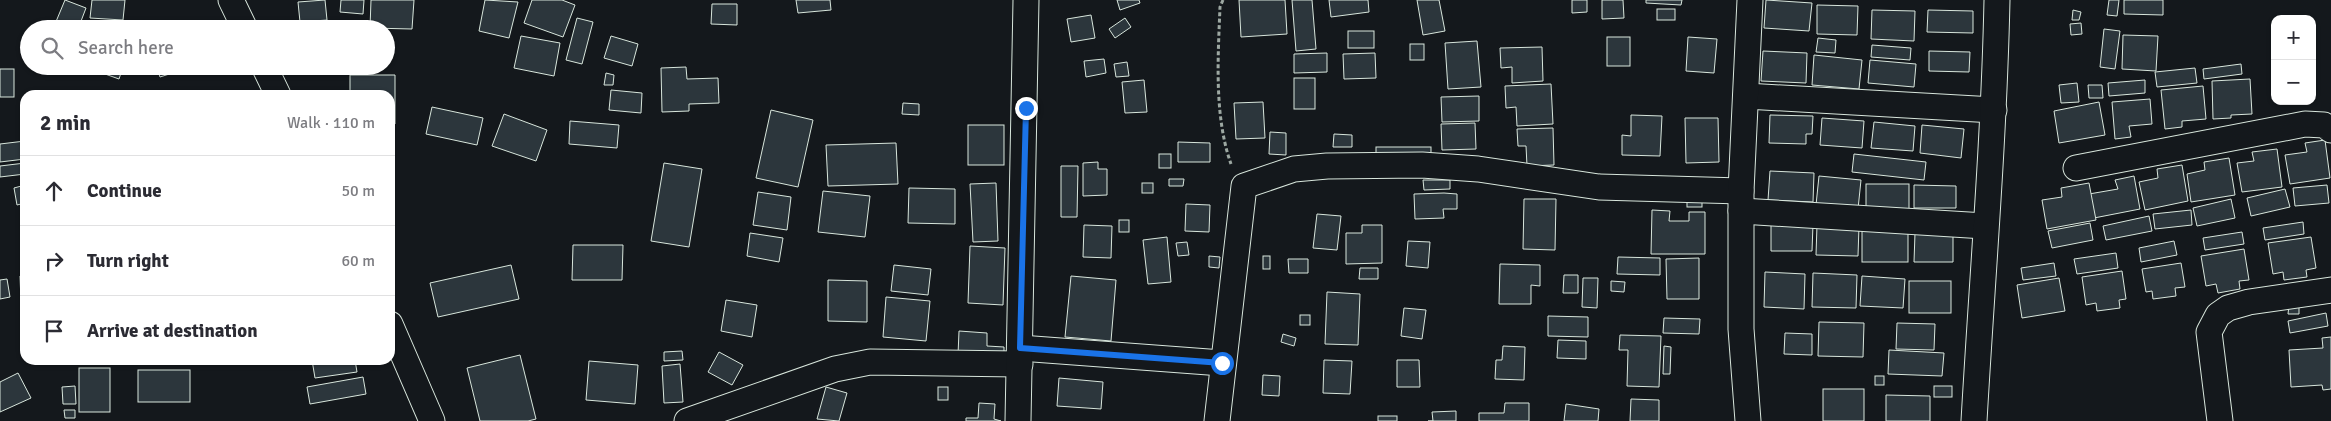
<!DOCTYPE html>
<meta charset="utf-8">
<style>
body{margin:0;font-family:Signika,sans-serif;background:#f2f2f3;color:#2b2b33}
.controls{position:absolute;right:15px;top:15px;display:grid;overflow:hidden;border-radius:10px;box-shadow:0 1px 4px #0004}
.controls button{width:45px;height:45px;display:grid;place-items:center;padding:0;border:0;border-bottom:1px solid #e1e1e2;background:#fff;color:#2b2b33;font:25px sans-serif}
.stop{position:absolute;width:15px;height:15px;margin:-11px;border:4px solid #1a73e8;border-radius:50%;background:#fff}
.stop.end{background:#1a73e8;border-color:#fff;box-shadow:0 1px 5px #0008}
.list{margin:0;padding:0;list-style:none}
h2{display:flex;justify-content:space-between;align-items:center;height:65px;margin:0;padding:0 20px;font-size:21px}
h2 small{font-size:16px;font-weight:400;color:#7c7c81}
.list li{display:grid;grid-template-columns:32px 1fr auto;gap:15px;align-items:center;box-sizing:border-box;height:70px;padding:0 20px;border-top:1px solid #e1e1e2}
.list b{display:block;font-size:19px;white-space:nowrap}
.list em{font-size:16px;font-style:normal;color:#7c7c81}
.icon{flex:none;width:28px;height:28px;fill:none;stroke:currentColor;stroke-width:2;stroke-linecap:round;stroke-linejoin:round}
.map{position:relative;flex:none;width:2331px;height:421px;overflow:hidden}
.search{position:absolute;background:#fff;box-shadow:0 1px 4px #0004;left:20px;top:20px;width:375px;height:55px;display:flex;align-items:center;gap:12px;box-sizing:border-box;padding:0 18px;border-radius:28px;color:#7c7c81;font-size:19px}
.panel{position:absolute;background:#fff;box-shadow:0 1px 4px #0004;left:20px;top:90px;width:375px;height:275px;border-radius:15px}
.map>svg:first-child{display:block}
.building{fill:#2c363c;stroke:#d8e6dc}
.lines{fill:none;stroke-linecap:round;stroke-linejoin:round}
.minor-casing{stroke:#d8e6dc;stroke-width:27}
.path{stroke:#9da8a2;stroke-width:3;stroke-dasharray:4 2.5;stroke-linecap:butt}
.minor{stroke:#14181c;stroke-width:25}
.route{stroke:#1a73e8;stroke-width:6}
</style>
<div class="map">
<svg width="2331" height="421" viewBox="0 0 2331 421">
<rect width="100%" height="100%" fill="#14181c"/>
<g class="building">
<polygon points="65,0 86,8 78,29 66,29 55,24"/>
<polygon points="92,0 125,0 123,20 90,18"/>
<polygon points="325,0 327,20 300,22 298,2"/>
<polygon points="341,0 364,0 363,14 340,12"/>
<polygon points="371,0 414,0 412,29 370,28"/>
<polygon points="485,0 518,2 509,38 479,31"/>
<polygon points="532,0 562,0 575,5 563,37 524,23"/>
<polygon points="796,0 830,0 831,10 798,13"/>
<polygon points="1117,0 1139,0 1140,3 1120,10"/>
<polygon points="1239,0 1285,0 1287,34 1241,37"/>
<polygon points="1292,0 1312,0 1316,49 1296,51"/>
<polygon points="1329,0 1368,0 1369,12 1331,17"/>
<polygon points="1417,0 1439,0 1445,31 1423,35"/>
<polygon points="1572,0 1587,0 1587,12 1572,13"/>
<polygon points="1602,0 1623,0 1624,18 1602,19"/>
<polygon points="1646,0 1682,0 1681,5 1646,3"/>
<polygon points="1766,0 1812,3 1809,31 1764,28"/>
<polygon points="2109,0 2119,0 2117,16 2107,15"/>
<polygon points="2124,0 2163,0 2163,15 2124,14"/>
<polygon points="712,4 737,4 737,25 711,24"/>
<polygon points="1817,5 1858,6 1857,35 1817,34"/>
<rect x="1657" y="9" width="18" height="11"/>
<polygon points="1872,10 1915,11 1914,41 1871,39"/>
<polygon points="1928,10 1973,11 1973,33 1927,32"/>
<polygon points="2073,10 2081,12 2079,20 2072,20"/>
<polygon points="1091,15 1095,38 1071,42 1067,19"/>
<polygon points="577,18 593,22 582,64 566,60"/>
<polygon points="1125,18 1131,27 1115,38 1109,29"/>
<polygon points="194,21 198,29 179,29"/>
<polygon points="2081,23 2082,34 2071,35 2070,24"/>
<polygon points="2104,29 2120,31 2115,69 2100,67"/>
<rect x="1348" y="31" width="26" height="17"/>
<polygon points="2123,35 2158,36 2156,71 2122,69"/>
<polygon points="521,36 560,43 554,76 514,68"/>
<polygon points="611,36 638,44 632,66 604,58"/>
<rect x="1607" y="37" width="23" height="29"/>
<polygon points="1688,37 1717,39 1714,73 1686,71"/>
<polygon points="1818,38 1836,40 1835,53 1816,52"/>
<polygon points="1477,41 1481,87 1448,89 1445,43"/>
<rect x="1410" y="44" width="14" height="16"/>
<polygon points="1872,45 1911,48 1910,60 1871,57"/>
<polygon points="1542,47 1543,81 1512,83 1512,67 1501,68 1500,48"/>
<polygon points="1763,51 1807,53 1806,83 1761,81"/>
<polygon points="1929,51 1970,52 1969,72 1929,71"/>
<polygon points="1327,53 1327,72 1294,73 1294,54"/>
<polygon points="1375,53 1376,78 1344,79 1343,54"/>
<polygon points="1814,55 1862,60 1859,89 1812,85"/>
<polygon points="1104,59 1106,73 1086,77 1084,61"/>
<polygon points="1870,60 1916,64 1914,87 1868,83"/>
<polygon points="1127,62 1129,76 1116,77 1114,64"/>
<polygon points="2241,64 2242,74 2204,79 2203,69"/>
<polygon points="156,66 184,66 185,69 160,77"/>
<polygon points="686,67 687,79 718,78 719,103 689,104 689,111 662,112 661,68"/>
<polygon points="108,68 121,73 119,79 105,74"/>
<polygon points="2195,68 2197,83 2157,87 2155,72"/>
<rect x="0" y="69" width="14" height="28"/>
<polygon points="606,73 614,75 613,85 604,85"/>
<polygon points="350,75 395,75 395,124 390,124 390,95 350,95"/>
<rect x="1294" y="78" width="21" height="31"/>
<polygon points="2250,79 2252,114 2231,115 2231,118 2213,119 2212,81"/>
<polygon points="1144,80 1147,112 1125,113 1122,82"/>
<polygon points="2145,80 2145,93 2109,96 2108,83"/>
<polygon points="2077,83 2079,102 2061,103 2059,85"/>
<polygon points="1551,84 1553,124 1517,126 1516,107 1506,108 1505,86"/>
<polygon points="2088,85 2102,85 2103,98 2089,98"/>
<polygon points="2203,86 2206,119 2182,121 2182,127 2165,129 2161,90"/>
<polygon points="611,90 642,93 641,113 609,110"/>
<polygon points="1479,96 1479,121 1442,122 1441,97"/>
<polygon points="2150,99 2152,124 2129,126 2131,137 2115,139 2112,102"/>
<polygon points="1263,102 1265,138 1236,139 1234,103"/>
<polygon points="2099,102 2105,135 2059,143 2054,111"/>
<polygon points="903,103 919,104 919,115 902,114"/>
<polygon points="432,107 483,118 477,145 426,134"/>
<polygon points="771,110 813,120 798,187 756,178"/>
<polygon points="504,114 547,130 536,161 492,146"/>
<polygon points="1631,115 1662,116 1660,156 1622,155 1622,135 1631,136"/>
<polygon points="1770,115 1813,116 1812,134 1806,134 1806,144 1769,143"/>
<polygon points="1685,118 1718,118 1719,162 1686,163"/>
<polygon points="1822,118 1864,121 1862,148 1820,145"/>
<polygon points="570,121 619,125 617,148 569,144"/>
<polygon points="1874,122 1915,126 1913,151 1871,148"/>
<polygon points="1475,123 1476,149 1442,150 1441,124"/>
<rect x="968" y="125" width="36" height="40"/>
<polygon points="1922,125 1964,129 1961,158 1920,153"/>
<polygon points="1553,128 1554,165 1527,166 1526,146 1518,146 1517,129"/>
<polygon points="1270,132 1286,133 1286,155 1269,154"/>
<polygon points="1334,134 1352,135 1352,147 1333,147"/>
<polygon points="2325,140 2330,178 2290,184 2285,155 2307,152 2305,143"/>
<polygon points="25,141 25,159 0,162 0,144"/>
<polygon points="1178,142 1210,143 1210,162 1178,162"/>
<polygon points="896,143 898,184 828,186 826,145"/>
<rect x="1376" y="147" width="55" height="11"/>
<polygon points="2277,149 2282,187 2242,192 2237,163 2254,161 2252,152"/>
<rect x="1159" y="154" width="12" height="14"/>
<polygon points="1854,154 1926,162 1924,180 1852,172"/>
<polygon points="2229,158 2235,195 2191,202 2187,174 2205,170 2204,162"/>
<polygon points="1098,162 1098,169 1107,169 1107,195 1083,196 1083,163"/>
<polygon points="25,163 25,174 0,177 0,166"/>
<polygon points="664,163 702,169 689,247 651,241"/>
<polygon points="2182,165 2188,201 2145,210 2139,182 2158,178 2157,169"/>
<polygon points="1061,166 1078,166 1077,217 1061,217"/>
<polygon points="1770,171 1814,173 1813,202 1768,200"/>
<polygon points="1819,176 1861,180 1858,209 1816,205"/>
<polygon points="2134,176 2140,209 2094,218 2089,194 2118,189 2115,180"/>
<polygon points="1169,179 1184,179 1183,186 1169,186"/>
<polygon points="1423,180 1450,180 1450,189 1424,190"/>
<polygon points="996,183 998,241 973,242 970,184"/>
<rect x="1142" y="183" width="11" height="10"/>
<polygon points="2089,183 2096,220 2047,229 2042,200 2062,197 2061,188"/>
<rect x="1866" y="184" width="43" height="29"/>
<polygon points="25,185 25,203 17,205 14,188"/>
<polygon points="1914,185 1956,186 1956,208 1914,208"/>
<polygon points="2327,185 2329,203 2295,206 2293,188"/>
<polygon points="909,188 955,189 955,224 908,223"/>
<polygon points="2285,189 2290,207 2251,216 2247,198"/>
<polygon points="823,191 870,196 865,237 818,232"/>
<polygon points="758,192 791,197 787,230 753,225"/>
<polygon points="1444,193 1457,194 1457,209 1443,209 1444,218 1415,219 1414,194"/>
<polygon points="1524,199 1556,199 1555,250 1523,249"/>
<rect x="1687" y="199" width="15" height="8"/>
<polygon points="2231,199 2235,218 2197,226 2193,208"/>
<polygon points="1186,204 1210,205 1209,232 1185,231"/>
<polygon points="1652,210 1670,211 1669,221 1689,221 1689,212 1705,212 1705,254 1651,254"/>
<polygon points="2191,210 2192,225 2155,229 2153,214"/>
<polygon points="1317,214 1341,216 1337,250 1313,248"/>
<polygon points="2149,216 2152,231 2106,240 2103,226"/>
<rect x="1119" y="220" width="10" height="12"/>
<polygon points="2303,222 2304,234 2265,240 2263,228"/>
<polygon points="1771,223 1813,224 1812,251 1771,251"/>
<polygon points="2090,223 2093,240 2052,248 2048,231"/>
<polygon points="1084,225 1112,226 1111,258 1083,257"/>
<polygon points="1362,225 1382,225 1382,263 1346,264 1346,233 1362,233"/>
<polygon points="1817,225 1859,226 1858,256 1816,255"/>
<rect x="1862" y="231" width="46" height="31"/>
<polygon points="2242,232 2244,244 2205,250 2203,238"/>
<polygon points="750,233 783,238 779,262 747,256"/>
<polygon points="1915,233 1953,234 1953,262 1914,262"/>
<polygon points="1167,237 1171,282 1148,284 1143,240"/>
<polygon points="2311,237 2316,268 2306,270 2307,277 2284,280 2283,272 2273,274 2268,243"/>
<polygon points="1408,241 1430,242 1428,268 1406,266"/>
<polygon points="2174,241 2177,255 2141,262 2139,248"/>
<polygon points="1187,242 1189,255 1178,256 1176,243"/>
<polygon points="573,245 623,245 622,280 572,280"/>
<polygon points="970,246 1005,248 1003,305 968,303"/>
<polygon points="2244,249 2249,280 2239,281 2240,289 2218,293 2216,284 2206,286 2201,256"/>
<polygon points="2116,253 2118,268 2077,274 2074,259"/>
<polygon points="1209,256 1220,257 1219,268 1209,267"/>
<rect x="1263" y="256" width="7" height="13"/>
<polygon points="1618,257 1660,258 1660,275 1617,274"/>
<polygon points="1699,258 1699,299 1667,299 1666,259"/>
<polygon points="1288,259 1308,259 1308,273 1289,273"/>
<polygon points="2054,263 2056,276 2023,280 2021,268"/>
<polygon points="2181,263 2185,287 2175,288 2176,296 2153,299 2152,291 2146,292 2142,269"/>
<polygon points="1500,264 1540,265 1540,286 1531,285 1531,304 1499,304"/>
<polygon points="511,265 519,299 438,317 430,283"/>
<polygon points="894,265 931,269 928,295 891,291"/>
<polygon points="1360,268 1378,268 1378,279 1359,279"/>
<polygon points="2122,271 2126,299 2119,300 2120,308 2097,311 2096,303 2086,305 2082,277"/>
<polygon points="1765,272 1805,274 1804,309 1764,307"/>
<polygon points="1813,273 1857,275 1856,308 1812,307"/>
<polygon points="25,275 25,302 21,302 20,276"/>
<polygon points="1564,275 1578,275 1578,293 1563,293"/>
<polygon points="1071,276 1116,280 1111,341 1065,337"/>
<polygon points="1862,276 1905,279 1903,308 1860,306"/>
<polygon points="1583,278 1598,278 1597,308 1582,307"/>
<polygon points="2059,278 2065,311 2022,318 2017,285"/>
<polygon points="7,279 10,297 0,299 0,280"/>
<polygon points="828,280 867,281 867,322 828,321"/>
<polygon points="1611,281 1625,282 1624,292 1611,291"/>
<rect x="1909" y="281" width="42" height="32"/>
<polygon points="1327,292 1360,294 1358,345 1325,344"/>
<polygon points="886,297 930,301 926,341 883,337"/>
<polygon points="726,300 757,305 752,337 721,331"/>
<polygon points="2289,305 2299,305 2299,314 2288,314"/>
<polygon points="1404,308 1426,310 1422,339 1401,336"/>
<polygon points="2326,313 2328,326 2290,333 2288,321"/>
<rect x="1300" y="315" width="10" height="10"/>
<polygon points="1548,316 1588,317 1588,337 1548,336"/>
<polygon points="1664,318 1700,319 1699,334 1663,333"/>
<polygon points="1819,322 1864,323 1863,357 1818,356"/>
<polygon points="1897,323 1935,324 1934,350 1896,349"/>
<polygon points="959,331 987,333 987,346 1004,347 1004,358 958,355"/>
<polygon points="1785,333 1812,334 1812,355 1784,354"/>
<polygon points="1283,334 1296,338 1294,346 1281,342"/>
<polygon points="1620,335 1661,336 1659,387 1627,386 1628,350 1619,350"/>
<polygon points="2331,337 2331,389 2323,390 2322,385 2291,387 2289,350 2323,348 2322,338"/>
<polygon points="1558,340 1586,341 1586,359 1557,358"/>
<polygon points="1503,346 1525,347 1524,380 1495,379 1496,360 1502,360"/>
<polygon points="1664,346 1671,347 1670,374 1663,374"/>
<polygon points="1889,350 1944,353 1942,376 1888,374"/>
<polygon points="682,351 683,360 664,361 664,352"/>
<polygon points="719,352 743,365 732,385 708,372"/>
<polygon points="520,355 536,419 528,421 480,421 467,368"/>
<polygon points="312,360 355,360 357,372 315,378"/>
<polygon points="1324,360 1352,361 1350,394 1323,393"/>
<polygon points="1397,360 1419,360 1420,387 1397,387"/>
<polygon points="589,361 638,365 635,404 586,400"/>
<polygon points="680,364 683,402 664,403 662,366"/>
<rect x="79" y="368" width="31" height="44"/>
<rect x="138" y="370" width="52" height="32"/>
<polygon points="18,373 31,398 0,412 0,382"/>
<polygon points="1263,375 1280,376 1279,396 1262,395"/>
<rect x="1875" y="376" width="9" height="9"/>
<polygon points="363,377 366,394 310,404 307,387"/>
<polygon points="1059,378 1103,382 1101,409 1057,406"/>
<polygon points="75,386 76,404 63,404 62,387"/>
<rect x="1934" y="386" width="18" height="11"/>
<polygon points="826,387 847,393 839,421 817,419"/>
<rect x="938" y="387" width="10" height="13"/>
<rect x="1823" y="389" width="41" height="32"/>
<polygon points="1886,395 1930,396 1930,421 1886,421"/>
<polygon points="1631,399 1659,400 1659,421 1630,421"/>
<polygon points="979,403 995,404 994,419 1001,421 966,421 966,418 978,418"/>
<polygon points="1505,403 1529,403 1529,421 1479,421 1479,413 1504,413"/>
<polygon points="1566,404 1599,409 1598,421 1564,421"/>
<polygon points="64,410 75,410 75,418 65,418"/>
<polygon points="1456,411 1456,421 1428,421 1433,421 1432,412"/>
<rect x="1378" y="416" width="19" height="5"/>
</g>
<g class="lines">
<defs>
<g id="minor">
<polyline points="231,0 245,29"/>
<polyline points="264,66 278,95"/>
<polyline points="1746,96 1994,110"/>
<polyline points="2076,168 2305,124 2324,125 2331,130"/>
<polyline points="1741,211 1985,226"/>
<polyline points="390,324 432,421"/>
<polyline points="1020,348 1222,363"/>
<polyline points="687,421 835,369 870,362 1020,364"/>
<polyline points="1018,421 1026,0"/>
<polyline points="1217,421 1244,186 1294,169 1327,166 1422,165 1478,169 1599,187 1741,191"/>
<polyline points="1748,421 1741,329 1741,191 1750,0"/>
<path d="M1974,421C1982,281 1994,140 1997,0"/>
<polyline points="2220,421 2209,332 2218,315 2228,308 2249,302 2331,290"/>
</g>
</defs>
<use href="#minor" class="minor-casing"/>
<path class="path" d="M1223,0L1220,7C1218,58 1214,116 1231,164"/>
<use href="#minor" class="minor"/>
</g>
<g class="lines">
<polyline class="route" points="1026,108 1020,348 1222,363"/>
</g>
</svg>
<div class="controls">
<button>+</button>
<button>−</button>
</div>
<div class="stop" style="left:1222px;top:363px"></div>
<div class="stop end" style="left:1026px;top:108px"></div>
<div class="search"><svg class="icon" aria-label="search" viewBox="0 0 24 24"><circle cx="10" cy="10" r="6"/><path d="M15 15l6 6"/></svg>Search here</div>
<section class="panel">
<h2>2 min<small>Walk · 110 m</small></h2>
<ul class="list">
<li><svg class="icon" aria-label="ahead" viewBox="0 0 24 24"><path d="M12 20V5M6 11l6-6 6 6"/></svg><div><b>Continue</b></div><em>50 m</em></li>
<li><svg class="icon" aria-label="right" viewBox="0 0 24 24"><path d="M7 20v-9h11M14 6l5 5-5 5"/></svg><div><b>Turn right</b></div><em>60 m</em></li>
<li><svg class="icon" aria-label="arrive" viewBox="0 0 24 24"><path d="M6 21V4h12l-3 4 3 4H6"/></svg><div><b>Arrive at destination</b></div></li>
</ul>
</section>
</div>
